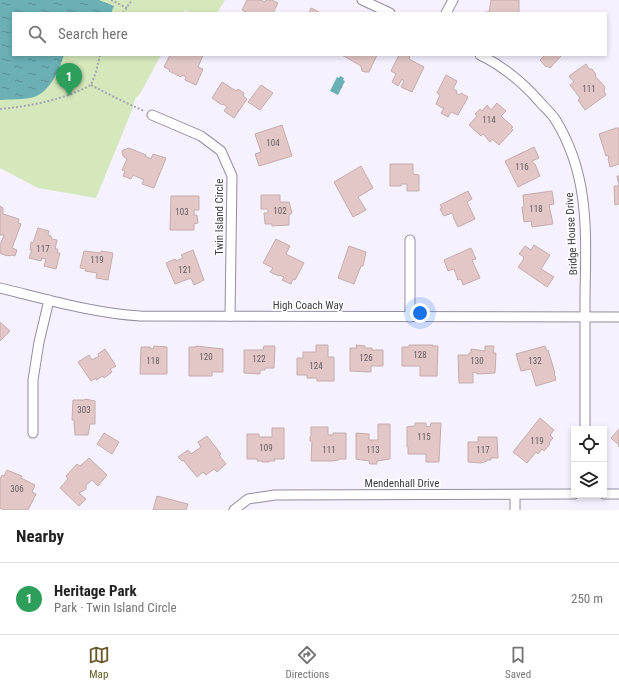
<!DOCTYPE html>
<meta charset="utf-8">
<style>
body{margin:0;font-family:"Roboto Condensed",sans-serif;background:#f6f6f6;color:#222}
.controls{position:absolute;right:12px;bottom:12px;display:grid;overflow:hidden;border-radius:0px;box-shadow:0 2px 6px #0003}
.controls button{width:36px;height:36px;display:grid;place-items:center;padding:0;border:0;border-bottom:1px solid #e0e0e0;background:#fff;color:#222;font:20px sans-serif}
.you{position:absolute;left:420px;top:313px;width:14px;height:14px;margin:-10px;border:3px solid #fff;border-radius:50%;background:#1a73e8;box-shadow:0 0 0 6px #1a73e833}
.badge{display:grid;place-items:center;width:26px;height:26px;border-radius:50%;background:#665926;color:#fff;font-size:13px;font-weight:700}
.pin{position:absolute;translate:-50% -33px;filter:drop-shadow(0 1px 2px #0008)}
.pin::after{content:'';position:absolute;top:21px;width:14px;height:12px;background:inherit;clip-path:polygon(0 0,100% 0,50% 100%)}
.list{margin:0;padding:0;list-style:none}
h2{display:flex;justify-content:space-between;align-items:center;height:52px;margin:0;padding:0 16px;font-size:17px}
h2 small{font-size:13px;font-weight:400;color:#767676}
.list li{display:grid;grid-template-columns:26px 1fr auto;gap:12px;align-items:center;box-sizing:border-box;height:72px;padding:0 16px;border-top:1px solid #e0e0e0}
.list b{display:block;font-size:15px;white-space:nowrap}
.list p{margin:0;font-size:13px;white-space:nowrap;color:#767676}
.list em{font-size:13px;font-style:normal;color:#767676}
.icon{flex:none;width:22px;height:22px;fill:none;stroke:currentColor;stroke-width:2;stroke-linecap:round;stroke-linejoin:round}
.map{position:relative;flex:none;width:619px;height:510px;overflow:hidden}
.search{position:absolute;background:#fff;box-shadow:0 2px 6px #0003;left:12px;right:12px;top:12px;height:44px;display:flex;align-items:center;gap:10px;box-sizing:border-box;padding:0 14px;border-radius:0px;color:#767676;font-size:15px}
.sheet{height:124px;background:#fff}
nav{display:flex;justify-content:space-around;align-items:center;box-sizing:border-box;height:56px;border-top:1px solid #e0e0e0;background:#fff;font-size:11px;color:#767676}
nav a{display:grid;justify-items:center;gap:2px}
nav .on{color:#665926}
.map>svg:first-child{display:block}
.green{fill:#d4e8bb}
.water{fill:url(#water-ripples)}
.building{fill:#e2c7c6;stroke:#c6acab}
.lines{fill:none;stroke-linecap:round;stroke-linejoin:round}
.minor-casing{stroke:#938da1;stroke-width:11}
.path{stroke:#a8a5b1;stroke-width:2;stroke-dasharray:2 2;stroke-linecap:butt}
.minor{stroke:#fff;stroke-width:9}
.labels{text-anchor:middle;stroke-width:3.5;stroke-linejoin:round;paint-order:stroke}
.number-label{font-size:9px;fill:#665d64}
.street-label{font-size:11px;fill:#3c3a43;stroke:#fff}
</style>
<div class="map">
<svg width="619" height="510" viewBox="0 0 619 510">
<defs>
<pattern id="water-ripples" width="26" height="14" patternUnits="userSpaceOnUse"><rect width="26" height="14" fill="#6ab0b5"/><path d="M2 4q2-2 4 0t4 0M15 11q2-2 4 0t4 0" fill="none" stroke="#589095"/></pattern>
</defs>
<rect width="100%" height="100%" fill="#f5f1ff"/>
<polygon class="green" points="0,0 225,0 217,13 191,13 185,10 184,13 13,13 13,55 161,55 141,92 135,99 132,110 96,198 38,188 0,168"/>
<g class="water">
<path d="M0,0H99L114,6L111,13H13V55H64C59,70 51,91 34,97C24,100 11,99 0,100Z"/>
<polygon points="340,76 344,78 343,80 345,81 338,95 330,91 337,77 339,78"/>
</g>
<g class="building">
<polygon points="247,0 261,0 265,2 266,0 272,0 278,3 273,13 248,13 242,10"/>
<polygon points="491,0 519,0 519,13 486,13 486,12 489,12"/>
<polygon points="311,8 321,13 309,13"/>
<polygon points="170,55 203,55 198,67 203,69 196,85 185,80 186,77 182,75 181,77 169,71 170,70 164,67"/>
<polygon points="342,55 377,55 369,72 365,72 362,71 361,66"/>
<polygon points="399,55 406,55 410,57 409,59 424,67 412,92 401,87 404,81 402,79 398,86 392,82 396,74 391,71"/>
<polygon points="545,55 562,55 550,68 547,66 546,67 540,60"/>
<polygon points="586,64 589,69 592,69 596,75 595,76 605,87 604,91 606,95 585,110 578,100 580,98 570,85 574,82 569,76"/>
<polygon points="446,75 457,81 453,89 457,91 456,93 460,95 461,93 468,97 458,115 451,112 448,117 441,113 444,108 442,108 436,104 440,95 437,93"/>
<polygon points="222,82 236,91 238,89 244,93 243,96 247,99 234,118 224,111 227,107 223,104 222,105 212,98"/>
<polygon points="261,85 273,93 260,110 248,102"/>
<polygon points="497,103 506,111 501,116 513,127 511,128 513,130 499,145 492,139 490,142 483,134 481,136 469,125 477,116 475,114 480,109 482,111 487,105 491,110"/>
<polygon points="282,125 292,156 259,166 255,154 261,152 255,134"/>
<polygon points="616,128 619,128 619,164 610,167 608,159 609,159 608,155 606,156 599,134"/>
<polygon points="534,147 539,158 532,161 534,164 535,164 540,176 518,187 505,161"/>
<polygon points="129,148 146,155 145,156 151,159 153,154 166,158 154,188 142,184 144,180 133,175 131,179 123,176 125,171 122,170 127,159 123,156 122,152 123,150"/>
<polygon points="390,164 413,164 413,174 419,175 419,191 407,191 407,184 401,184 401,186 390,186"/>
<polygon points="361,166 373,188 358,197 366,210 353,217 334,182"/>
<polygon points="617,176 619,176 619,204 615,205 614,186 619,186"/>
<polygon points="468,191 472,199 467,202 475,219 458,227 453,217 454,217 452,213 444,216 440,209 442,208 440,205"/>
<polygon points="552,191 554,204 549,205 553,224 532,227 531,221 524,222 522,207 524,207 523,195"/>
<polygon points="261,195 280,195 280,202 289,202 292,213 289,215 289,225 272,226 272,224 265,224 264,213 268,213 268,209 261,209"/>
<polygon points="171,196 199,196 199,210 194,210 194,215 197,215 198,223 194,224 194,230 170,230"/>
<polygon points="0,206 3,208 3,214 19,219 18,223 21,224 12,248 17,250 15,256 11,255 10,256 7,255 7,256 0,253 0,245 4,235 0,235"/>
<polygon points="38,228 49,231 48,235 51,236 52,239 57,240 55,249 58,249 57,253 60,253 56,269 44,266 46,259 42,258 41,261 29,258 32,250 30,250 31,242 33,243"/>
<polygon points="276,239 290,246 286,254 304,263 295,280 293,279 291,284 282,280 284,277 279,275 279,276 270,272 273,268 263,263"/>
<polygon points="534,245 550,255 541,269 554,277 547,287 518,267 524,259 523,258 524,257 519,254 525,246 531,250"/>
<polygon points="349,246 366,252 363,266 361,266 354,284 338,278"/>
<polygon points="471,248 476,259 472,260 480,278 463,285 461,279 458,280 454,269 448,271 444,260"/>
<polygon points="193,250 204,280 194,285 191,278 175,284 166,263 175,259 176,261 183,258 181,255"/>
<polygon points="84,251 101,253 101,251 113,253 108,280 96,278 97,273 85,271 86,269 80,268"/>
<polygon points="0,322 10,331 0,341"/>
<polygon points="316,345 328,345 328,357 334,357 334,381 317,381 317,378 307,378 307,375 297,375 297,358 303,358 303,352 316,352"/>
<polygon points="356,345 365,346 365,348 372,348 372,350 383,350 383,366 371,366 371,372 350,371 350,348 357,348"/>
<polygon points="409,345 433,345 432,346 438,346 437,376 420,376 420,366 402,366 402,347 409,347"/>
<polygon points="154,346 167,347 167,374 140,374 141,347 150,347 150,348 153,349"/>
<polygon points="196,346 223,349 223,372 212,372 212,376 189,376 189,347 196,347"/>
<polygon points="264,346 275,346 274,368 265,368 265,370 260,370 260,374 244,373 244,350 263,350"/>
<polygon points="485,346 494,346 493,353 496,353 495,373 477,374 477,373 473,372 473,383 459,383 458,355 469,355 469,353 471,353 471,349 485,351"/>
<polygon points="545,346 547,351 548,350 555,373 554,373 556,380 536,386 531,369 521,371 516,354"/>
<polygon points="105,349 116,366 110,369 112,372 104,378 103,376 96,380 96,378 91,381 78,362 89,355 92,360 99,356 98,354"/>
<polygon points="85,399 95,401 95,424 90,424 88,435 75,435 74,420 72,420 73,400 85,400"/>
<polygon points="540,418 554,430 550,435 553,438 549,443 550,444 544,451 542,449 538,454 536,452 527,463 513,452"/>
<polygon points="415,423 426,423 426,426 430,427 431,423 441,423 439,462 426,462 426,454 408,454 408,447 407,447 407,427 415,426"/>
<polygon points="378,424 390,424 390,459 377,461 377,464 370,464 369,461 356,459 356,433 369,434 369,440 378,440"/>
<polygon points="311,427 328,427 328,435 333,435 333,433 346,433 346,459 339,459 339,460 332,461 311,461 312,441 310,441 310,437 311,436"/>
<polygon points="272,428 284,428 284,459 274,459 275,461 269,461 269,462 262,462 263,461 257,461 257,459 247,459 247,434 259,434 259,437 272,437"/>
<polygon points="619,429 619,447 618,446 619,445 611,438"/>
<polygon points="104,433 119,442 112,454 97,444"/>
<polygon points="207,436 221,454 219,455 226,464 217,472 214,469 206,475 203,472 197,477 183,460 182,461 178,457 188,450 191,454 201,447 198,442"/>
<polygon points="478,437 497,437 498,458 491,458 491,460 487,460 487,461 481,463 468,462 468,442 478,442"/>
<polygon points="89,458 107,475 98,486 92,480 86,485 86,489 79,493 86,499 79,506 60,488 68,479 66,476 77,464 80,466"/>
<polygon points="7,470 22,476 21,478 35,485 32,492 36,494 28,510 4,510 0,508 0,479 2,475 4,476"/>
<polygon points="157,496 188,504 186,510 153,510"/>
</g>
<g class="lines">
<defs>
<g id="minor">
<polyline points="362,0 390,13"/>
<polyline points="446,13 453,0"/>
<path d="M480,55C503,66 522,82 539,101C544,107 551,113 555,119C590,175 586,233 585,296C585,340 585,385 585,429"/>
<polyline points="152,115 201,136 221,151 232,176 230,316"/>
<path d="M0,288C46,299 92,313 140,316L619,317"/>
<polyline points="410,317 410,240"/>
<polyline points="33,433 33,380 39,342 49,300"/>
<polyline points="604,494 619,494"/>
<polyline points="515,495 515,510"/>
<polyline points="234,510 248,499 275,495 574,494"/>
</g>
</defs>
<use href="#minor" class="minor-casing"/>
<g class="path">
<polyline points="111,0 127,8"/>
<polyline points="123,13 132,0"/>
<polyline points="91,85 116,98 144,111"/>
<path d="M0,109C32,106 62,100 91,85L96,72L100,55"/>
</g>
<use href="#minor" class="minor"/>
</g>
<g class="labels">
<g class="number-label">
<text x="589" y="92">111</text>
<text x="489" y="123">114</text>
<text x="273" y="146">104</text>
<text x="522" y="170">116</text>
<text x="536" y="212">118</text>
<text x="280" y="214">102</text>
<text x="182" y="215">103</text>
<text x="43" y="252">117</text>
<text x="97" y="263">119</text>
<text x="185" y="273">121</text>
<text x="420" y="358">128</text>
<text x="206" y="360">120</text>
<text x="366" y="361">126</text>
<text x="259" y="362">122</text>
<text x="153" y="364">118</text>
<text x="477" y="364">130</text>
<text x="535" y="364">132</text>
<text x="316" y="369">124</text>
<text x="84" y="413">303</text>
<text x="424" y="440">115</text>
<text x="537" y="444">119</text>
<text x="266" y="451">109</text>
<text x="329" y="453">111</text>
<text x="373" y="453">113</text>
<text x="483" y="453">117</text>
<text x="17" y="492">306</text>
</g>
<g class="street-label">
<text transform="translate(219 217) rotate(-90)" y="4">Twin Island Circle</text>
<text transform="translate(571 234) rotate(-93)" y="4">Bridge House Drive</text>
<text x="308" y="309">High Coach Way</text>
<text x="402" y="487">Mendenhall Drive</text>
</g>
</g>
</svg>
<div class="controls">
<button><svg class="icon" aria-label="locate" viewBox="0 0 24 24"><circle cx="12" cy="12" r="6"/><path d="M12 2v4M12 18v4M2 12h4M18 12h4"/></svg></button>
<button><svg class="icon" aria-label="layers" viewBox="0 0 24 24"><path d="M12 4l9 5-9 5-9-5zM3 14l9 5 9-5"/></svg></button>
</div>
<div class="you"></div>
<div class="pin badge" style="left:69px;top:96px;background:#2e9e5b">1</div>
<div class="search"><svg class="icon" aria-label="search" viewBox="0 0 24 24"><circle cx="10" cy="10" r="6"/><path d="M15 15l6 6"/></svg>Search here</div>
</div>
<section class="sheet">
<h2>Nearby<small></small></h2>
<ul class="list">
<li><span class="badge" style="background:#2e9e5b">1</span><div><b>Heritage Park</b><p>Park · Twin Island Circle</p></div><em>250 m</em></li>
</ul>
</section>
<nav>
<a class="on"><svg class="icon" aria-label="map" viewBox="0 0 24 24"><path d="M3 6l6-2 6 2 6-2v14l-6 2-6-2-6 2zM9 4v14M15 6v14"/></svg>Map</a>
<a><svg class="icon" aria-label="directions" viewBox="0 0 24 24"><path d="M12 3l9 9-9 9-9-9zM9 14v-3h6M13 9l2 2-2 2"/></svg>Directions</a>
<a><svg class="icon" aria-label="saved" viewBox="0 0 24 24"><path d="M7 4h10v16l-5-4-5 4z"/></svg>Saved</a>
</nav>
